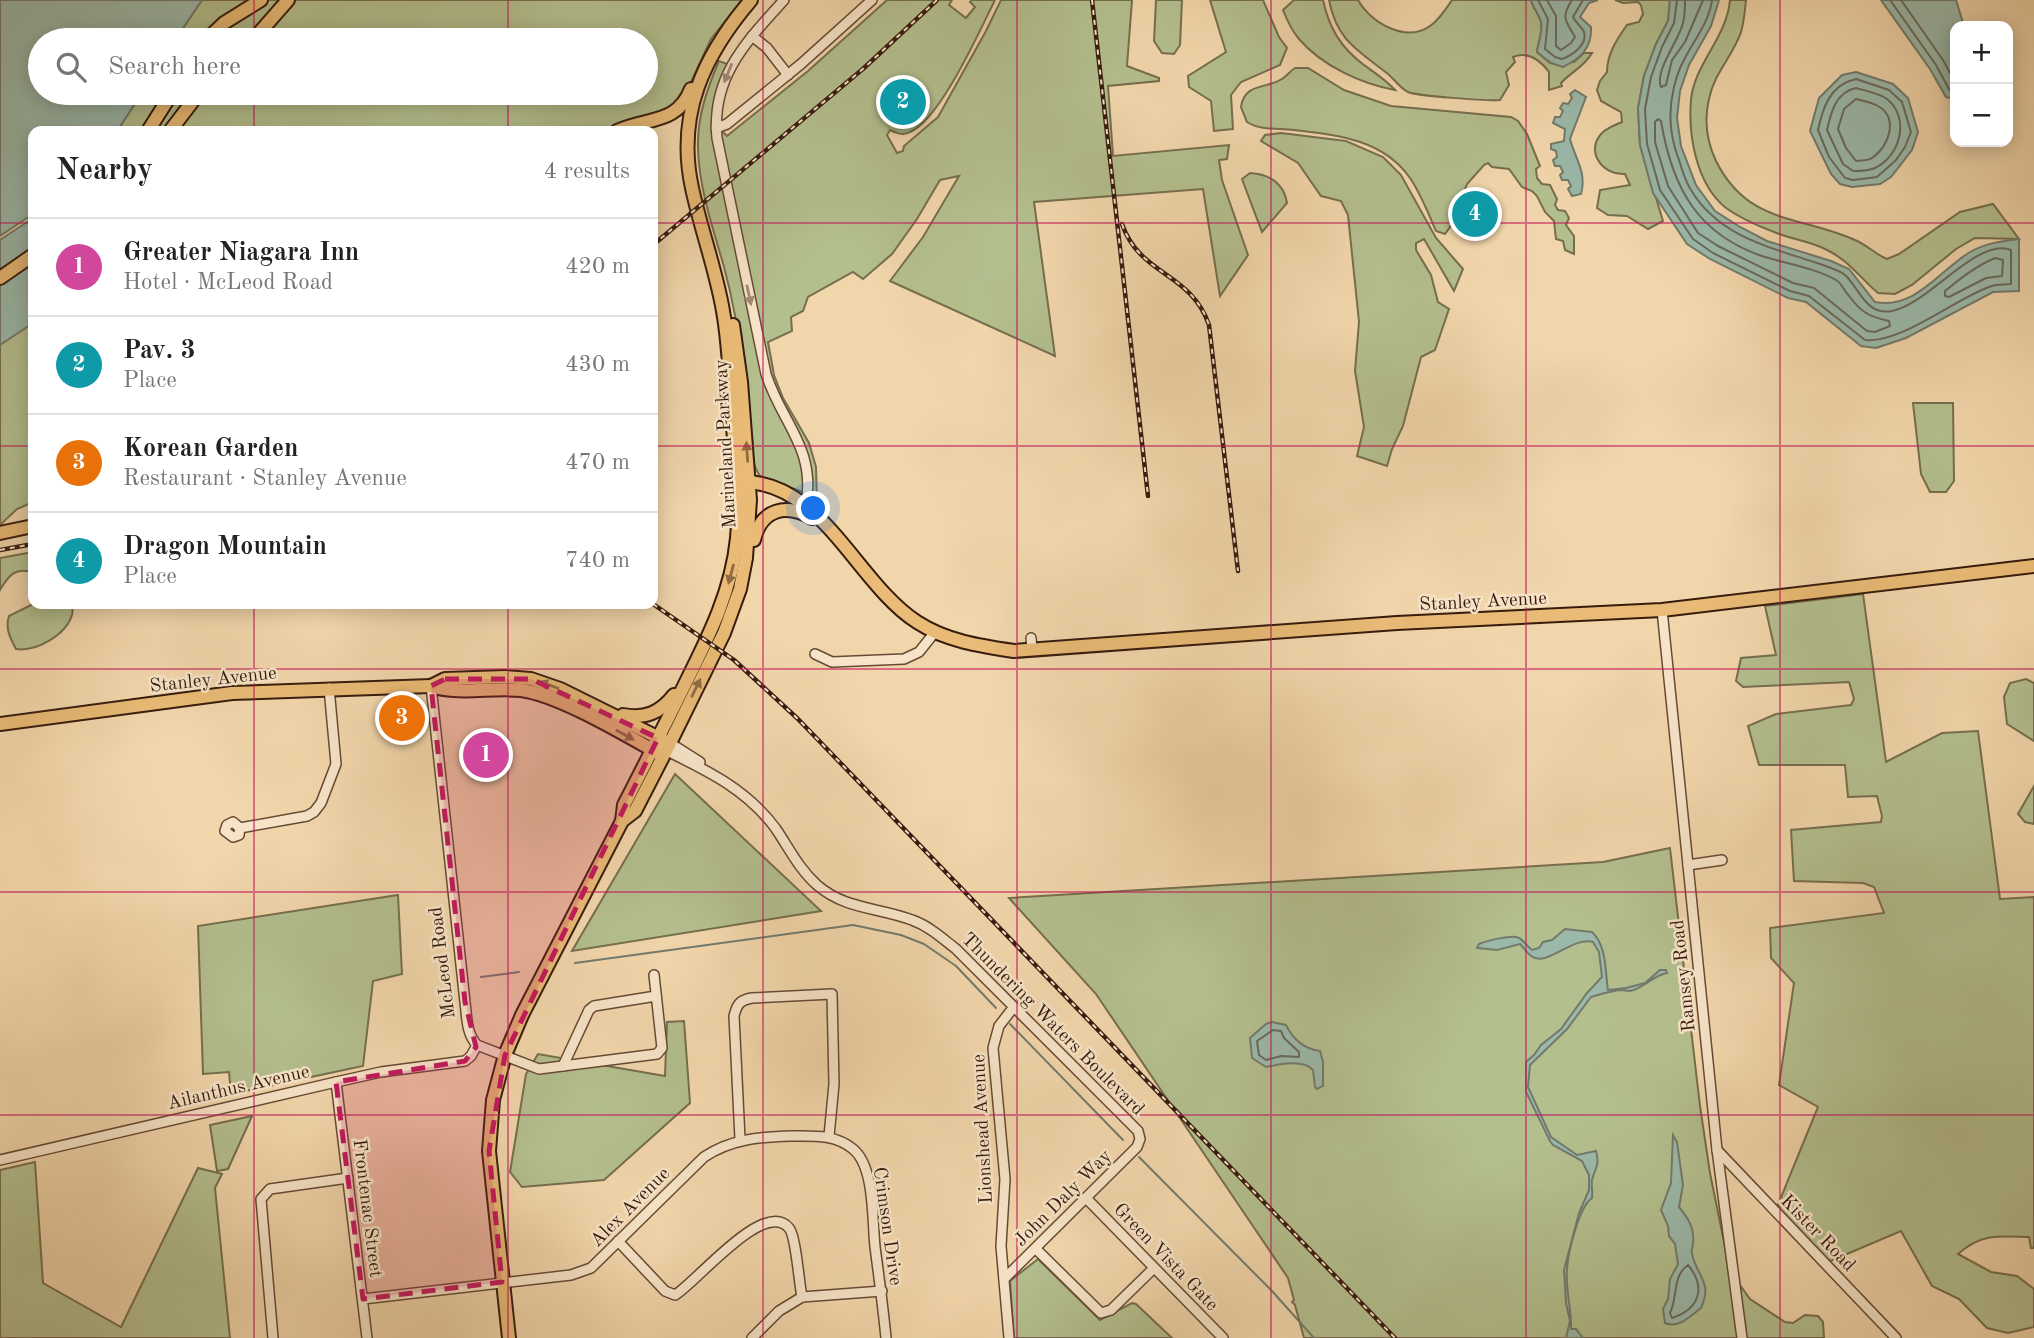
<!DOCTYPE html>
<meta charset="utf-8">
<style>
body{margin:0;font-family:"Old Standard TT",serif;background:#f2f2f2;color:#222}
.controls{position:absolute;right:21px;top:21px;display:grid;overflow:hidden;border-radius:14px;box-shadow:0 4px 18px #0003}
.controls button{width:63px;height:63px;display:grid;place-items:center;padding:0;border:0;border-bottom:2px solid #e0e0e0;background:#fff;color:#222;font:35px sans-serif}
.you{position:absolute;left:814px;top:509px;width:24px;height:24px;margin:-18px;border:5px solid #fff;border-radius:50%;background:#1a73e8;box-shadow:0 0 0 10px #1a73e833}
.badge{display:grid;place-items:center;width:46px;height:46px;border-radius:50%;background:#8f2418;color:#fff;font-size:23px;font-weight:700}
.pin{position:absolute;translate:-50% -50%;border:4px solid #fff;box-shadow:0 2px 7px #0006}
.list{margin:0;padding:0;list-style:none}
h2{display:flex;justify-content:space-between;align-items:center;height:91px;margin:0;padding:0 28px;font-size:30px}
h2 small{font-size:23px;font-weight:400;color:#767676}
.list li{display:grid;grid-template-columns:46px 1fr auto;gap:21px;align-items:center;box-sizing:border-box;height:98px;padding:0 28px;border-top:2px solid #e0e0e0}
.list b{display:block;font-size:26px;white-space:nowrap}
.list p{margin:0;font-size:23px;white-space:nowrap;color:#767676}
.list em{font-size:23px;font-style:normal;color:#767676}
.icon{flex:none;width:38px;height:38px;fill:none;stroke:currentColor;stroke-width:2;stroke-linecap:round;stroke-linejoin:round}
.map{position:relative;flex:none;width:2034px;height:1338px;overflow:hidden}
.search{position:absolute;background:#fff;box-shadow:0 4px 18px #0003;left:28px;top:28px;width:630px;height:77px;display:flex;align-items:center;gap:18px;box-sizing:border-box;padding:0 24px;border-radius:38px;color:#767676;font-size:26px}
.panel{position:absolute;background:#fff;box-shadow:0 4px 18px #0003;left:28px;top:126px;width:630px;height:483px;border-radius:14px}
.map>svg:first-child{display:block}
.green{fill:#b4bf8e;stroke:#766e4e;stroke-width:2;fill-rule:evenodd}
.water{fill:#9bb9aa;stroke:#737a6c;stroke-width:2}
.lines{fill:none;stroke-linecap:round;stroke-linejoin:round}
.shore{stroke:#696a5c;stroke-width:2}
.stream{stroke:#737a6c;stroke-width:2}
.minor-casing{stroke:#664a35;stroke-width:12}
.major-casing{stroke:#371c0e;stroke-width:16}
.minor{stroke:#f7e4c8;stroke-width:9}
.major{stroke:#e9bb76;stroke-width:12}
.rail-casing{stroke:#371c0e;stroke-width:4.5}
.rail{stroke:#f7e4c8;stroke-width:2;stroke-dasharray:5;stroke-linecap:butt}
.oneway{fill:#a18a74}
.oneway2{fill:#906c42}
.marked{fill:#c2185b;fill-opacity:0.2;stroke:#c2185b;stroke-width:5;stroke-dasharray:14 9;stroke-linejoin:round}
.grid{fill:none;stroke:#c2185b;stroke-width:2;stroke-opacity:0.55}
.labels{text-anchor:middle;stroke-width:5;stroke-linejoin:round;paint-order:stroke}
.street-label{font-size:19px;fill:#371c0e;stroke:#f7e4c8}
</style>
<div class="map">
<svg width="2034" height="1338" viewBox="0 0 2034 1338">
<rect width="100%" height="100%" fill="#f2d6ab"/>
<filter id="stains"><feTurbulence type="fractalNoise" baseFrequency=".00286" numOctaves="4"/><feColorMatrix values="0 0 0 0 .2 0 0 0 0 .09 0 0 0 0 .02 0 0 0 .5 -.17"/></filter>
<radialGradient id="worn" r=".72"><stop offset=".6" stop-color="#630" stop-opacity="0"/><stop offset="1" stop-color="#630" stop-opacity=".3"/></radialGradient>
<g class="green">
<polygon points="202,0 742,0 711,39 681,103 613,131 117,131 142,93 646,93 646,40 175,40"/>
<path d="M887,0H952L949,5L966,18L975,7L970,2L972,0H995C980,30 940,120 910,132C903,136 896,133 890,130L887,135L897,153L903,151L904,146L938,117L986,31L1001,0H1132L1127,66L1159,78V81L1108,86L1113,156L1229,145L1227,159L1219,160L1222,180L1248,255L1220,296L1203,189L1034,202L1055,356L890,281L923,237L959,176L940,180L917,219L892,254L863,279L853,272L808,297L803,311L791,317L792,331L768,342L774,375L783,398L809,443L816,467L817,501L800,491L760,476C744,453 745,396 742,367C739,334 733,300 724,267C713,228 699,189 698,148C697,117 707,89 719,61L730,65L713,122L727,136L808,71ZM903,86L915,94L911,101L917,105L909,117L890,104Z"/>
<polygon points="1156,0 1182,0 1180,45 1174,54 1162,53 1154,41"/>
<polygon points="1210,0 1263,0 1279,37 1287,48 1280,65 1241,82 1231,95 1233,129 1214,131 1211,101 1189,87 1188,76 1226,52"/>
<path d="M1294,0H1323C1329,28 1341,48 1364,65C1375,73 1386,80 1395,90C1362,84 1322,66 1299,39C1292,31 1287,20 1283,10Z"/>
<path d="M1329,0H1358C1371,23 1406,43 1430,26C1439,20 1446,9 1452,0H1531C1533,8 1539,14 1541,22C1543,33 1538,42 1537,52L1550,63L1574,62L1584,53H1592C1584,67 1571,72 1561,83L1562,86L1549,90V72C1540,60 1528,51 1513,57L1515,62L1506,72L1509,85L1500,100C1488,101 1416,96 1408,92C1401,89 1394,79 1388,74C1358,50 1337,41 1329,0Z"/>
<path d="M1615,0H1670L1668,21L1656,44L1644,76L1638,108L1640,145L1663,221L1648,229L1627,216L1608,215L1597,208L1600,190L1630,185L1625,174C1604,176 1584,152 1602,133C1607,128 1615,125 1622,122L1621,112L1601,101L1597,90L1600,81L1607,72C1607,54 1617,39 1627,25L1639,22L1643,14L1641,5L1638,2L1623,3Z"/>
<path d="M1730,0H1746C1745,10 1744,22 1741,32C1733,56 1714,73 1709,99C1704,120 1707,142 1716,161C1748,225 1799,215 1855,240C1867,245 1875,254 1887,259L1899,254L1960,212L1993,204L2019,239L1975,238L1956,249L1912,285L1895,294L1878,293C1858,276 1850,261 1825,249C1810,241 1790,239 1774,232C1758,226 1740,218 1726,208C1696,184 1688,135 1691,99C1695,63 1727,37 1730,0Z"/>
<path d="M1295,68H1308L1344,90L1391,106L1511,117L1518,121L1527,134L1540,166L1536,169L1537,178L1542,184L1550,185L1557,199L1555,205L1558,210L1565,211L1569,218L1566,225L1574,236V254L1565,250L1563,241L1556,239L1554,221L1545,212L1537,196L1532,191L1522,187L1509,169L1492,167L1488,163L1484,165L1467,184L1450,227L1445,234L1436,231C1428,213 1421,194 1410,178C1383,139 1337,135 1294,130C1279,128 1261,131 1247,122L1241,107C1244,83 1266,89 1282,79C1287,76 1290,71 1295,68Z"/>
<polygon points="1281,133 1346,141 1383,157 1401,175 1436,238 1463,269 1454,291 1424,239 1416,243 1416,250 1431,275 1438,302 1449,309 1435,350 1421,357 1403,426 1392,449 1387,466 1357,456 1364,427 1355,371 1359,322 1348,215 1341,201 1321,196 1298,163 1261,141 1265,135"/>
<path d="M1250,173C1269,174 1284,183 1287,203L1262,232L1242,179Z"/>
<polygon points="33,322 33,502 17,509 0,525 0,344"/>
<polygon points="1913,403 1953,403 1954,481 1946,492 1930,492 1921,474"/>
<path d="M33,552V573C16,566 8,576 0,590V558Z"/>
<path d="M1863,594L1886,762L1942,733L1978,731L2000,899L2034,897V1248H2031L2029,1237C1999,1236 1982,1233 1958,1254L1991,1272L2017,1276L2034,1289V1327L2008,1333L1987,1328L1959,1299L1932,1286L1901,1231L1828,1262L1777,1207L1818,1107L1779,1085L1794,983L1771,958L1770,928L1884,913L1874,887L1863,883L1794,881L1791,830L1881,822L1882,816L1877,796L1848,797L1845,765H1759L1748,726L1776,714L1851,705L1854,699L1849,682L1743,687L1736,681L1741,658L1776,655L1765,606Z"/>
<path d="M33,604H73C72,608 73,612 72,615C66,635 36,652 16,649C10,638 5,628 9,616Z"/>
<polygon points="2026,679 2034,683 2034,741 2007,724 2004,697 2010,683"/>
<polygon points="675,774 821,911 572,951"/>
<polygon points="2034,786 2034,824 2025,822 2018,814"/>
<polygon points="1670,848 1700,1106 1710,1173 1730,1271 1750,1299 1785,1322 1793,1323 1805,1315 1818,1316 1823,1322 1824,1338 1304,1338 1295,1305 1292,1302 1294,1300 1288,1278 1096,994 1009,898 1603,862"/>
<polygon points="398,895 402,974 373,981 363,1066 231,1094 229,1072 203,1074 198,926"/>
<polygon points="684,1021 690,1103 604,1180 522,1187 510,1172 526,1074 538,1054 665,1076 667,1022"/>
<polygon points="252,1116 228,1169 217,1171 210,1125"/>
<polygon points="35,1162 43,1283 121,1327 198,1168 222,1174 215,1188 230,1338 0,1338 0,1170"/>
<polygon points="1038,1259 1100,1320 1132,1303 1136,1304 1172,1338 1014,1338 1010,1281"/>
</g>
<g class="water">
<polygon points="0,0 202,0 175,40 40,40 40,93 142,93 117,131 33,131 33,214 0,236"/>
<path d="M1531,0H1598L1589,3L1580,17L1591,27C1592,48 1581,58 1563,67L1551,63L1537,52C1538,42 1543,33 1541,22C1539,14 1533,8 1531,0Z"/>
<path d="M1670,0H1719L1711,26L1689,65L1680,91L1677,118L1681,146L1696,185L1715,211L1740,227L1767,241L1831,261L1849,269L1875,302C1915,310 1940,270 1970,252C1986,243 2002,241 2019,239V291L1993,292L1906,338L1876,348L1861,346L1806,302L1788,298L1710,259L1687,244L1653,193L1640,145L1638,108L1644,76L1656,44L1668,21Z"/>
<polygon points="1881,0 1956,0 1964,26 1955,26 1955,99 1946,97 1930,69"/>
<polygon points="1856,72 1893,84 1908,98 1918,132 1912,150 1891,177 1880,184 1852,187 1840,184 1831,174 1810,131 1819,98 1842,75"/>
<path d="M1575,90L1586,97L1570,139C1575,158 1587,172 1581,194L1572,196L1568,189L1571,186L1568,180H1562L1560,175L1563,172L1560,166H1555L1553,160L1557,157L1556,151L1551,149V144L1564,141L1565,129L1553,123L1555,117H1560L1563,111L1560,108L1563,103L1568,104L1572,98L1570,94Z"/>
<polygon points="33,218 33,323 0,345 0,240"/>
<path d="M1565,929L1592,932C1607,946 1605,971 1608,990L1626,988L1645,983L1660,970H1666L1667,973C1653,975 1645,988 1630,991C1627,991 1623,990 1619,990C1613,991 1597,995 1591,997L1567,1029L1530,1065L1528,1087L1551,1137L1577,1155L1596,1151C1600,1166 1595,1168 1592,1180C1591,1185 1593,1192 1592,1198C1579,1207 1568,1252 1567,1269C1565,1290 1572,1309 1571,1329H1576L1583,1338H1566L1570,1321L1566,1303L1564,1270L1579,1213L1589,1190V1175L1582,1161L1553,1145L1550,1141L1526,1092V1062L1534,1055L1541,1045L1561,1029L1587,993L1602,977L1599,952L1593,942C1572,936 1547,968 1531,956C1527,953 1524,948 1520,944L1497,950L1477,948L1479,944C1486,941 1513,934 1519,938C1523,940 1528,947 1532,950L1539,948L1543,942L1552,940Z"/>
<path d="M1272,1022L1286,1025C1293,1039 1303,1049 1320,1051L1323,1062V1086L1317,1089L1315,1087L1313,1070C1303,1059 1280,1064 1266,1067L1252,1058L1250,1038L1266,1024Z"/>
<path d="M1673,1135L1677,1142L1683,1185L1679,1207C1688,1218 1695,1228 1693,1243C1693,1248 1691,1249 1692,1254C1697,1277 1713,1282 1701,1308C1690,1316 1679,1329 1665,1323L1663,1309L1668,1299L1670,1279L1678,1264L1675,1244L1669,1236L1668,1226L1661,1210L1671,1183Z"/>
</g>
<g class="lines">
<g class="shore">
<path d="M1538,0L1548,19L1545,49L1555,57L1562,59C1571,56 1588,45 1584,32C1582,27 1576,23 1573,17L1583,0"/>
<path d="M1547,0L1556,16V46L1561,50L1571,43L1575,37C1566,20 1560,19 1572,0"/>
<path d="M1677,0L1674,23L1662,47L1651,77L1645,109L1647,144L1660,190L1693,239L1713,253L1790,291L1809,296L1865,340C1900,344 1955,299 1989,287C1996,284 2004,285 2011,284V250C1977,237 1929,304 1892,311C1866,316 1860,289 1845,275C1839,270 1828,267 1820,264C1772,248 1719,237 1691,190C1685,181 1682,170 1679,160C1670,137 1668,111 1674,87C1676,79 1679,69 1683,62C1693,41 1709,23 1712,0"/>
<path d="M1685,0C1685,8 1685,16 1683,23C1679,41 1654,71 1661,87L1666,85L1672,60L1685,42L1703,0"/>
<polyline points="1890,0 1936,65 1950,91 1955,92"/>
<polyline points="1901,0 1943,60 1955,82"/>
<path d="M1856,79L1889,90L1902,102L1911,132L1905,147L1896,160L1877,177L1853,180L1845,178L1829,157L1818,130C1823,107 1830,85 1856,79Z"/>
<path d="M1856,88C1866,91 1879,93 1887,99C1910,117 1901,156 1875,168C1869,171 1860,171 1853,171L1843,164L1827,130C1831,112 1836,92 1856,88Z"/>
<path d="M1856,99C1863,101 1871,102 1878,106C1899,118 1889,147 1872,158C1868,161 1861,160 1856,161L1846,148L1838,129L1844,109Z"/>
<path d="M1658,119L1661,121C1672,187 1697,235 1765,257C1788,264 1815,268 1836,280C1841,283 1843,288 1846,292C1860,311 1866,316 1889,321L1890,326L1875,332L1867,331L1814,288L1793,283L1718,246L1698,233L1668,186L1655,142V122Z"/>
<path d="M1995,258L2003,260L2002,276L1986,278L1949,297L1945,296V291C1961,278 1976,266 1995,258Z"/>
<polygon points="1273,1030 1281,1031 1284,1038 1299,1052 1299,1057 1281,1056 1266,1060 1259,1055 1257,1041"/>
<path d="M1688,1265C1707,1288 1699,1309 1672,1318L1670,1313C1678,1297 1672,1276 1688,1265Z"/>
</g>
<g class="stream">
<polyline points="575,963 853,925 901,935 924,944 956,966 996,1008"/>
<polyline points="481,977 519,972"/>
<polyline points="1010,1024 1123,1140"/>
<polyline points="1139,1157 1272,1291 1314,1338"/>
</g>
<defs>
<g id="minor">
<path d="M784,0C746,42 711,77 717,138L766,374C782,424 816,448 806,505"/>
<polyline points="752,36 767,48 788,75"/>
<polyline points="716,128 727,124 801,64 872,0"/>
<polyline points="1662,610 1717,1150 1742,1338"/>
<polyline points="1031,638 1032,649"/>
<polyline points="815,654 832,662 904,659 919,652 935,632"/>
<path d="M431,686L465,1002C467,1017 466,1033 477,1045L539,1069L657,1054L662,1048L654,975"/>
<polyline points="670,743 700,762"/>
<path d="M663,749C706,770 747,789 776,829C789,848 799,869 817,885C846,910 878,907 912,920C929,926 942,938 956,949L1138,1131L1140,1139L1137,1147L1004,1279"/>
<polyline points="240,828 239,835 233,837 225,831 227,825 233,822 240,828 307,816 314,812 321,803 336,764 329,688"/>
<polyline points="1688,865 1722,860"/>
<polyline points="563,1066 589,1010 594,1006 656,996"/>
<polyline points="336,1082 367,1338"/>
<path d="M740,1139L734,1016C737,1004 740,1000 752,998L832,994L834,1084L829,1136"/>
<polyline points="1717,1150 1896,1338"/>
<polyline points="0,1160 336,1082 381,1072 465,1061 471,1056 477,1045"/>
<polyline points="1086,1198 1223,1338"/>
<path d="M618,1241L665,1291L675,1295C696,1283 764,1198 789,1228C796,1236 799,1283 802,1297"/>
<polyline points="1036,1249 1101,1313 1111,1310 1154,1268"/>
<path d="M363,1299L571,1275L591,1268L704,1157C731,1139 759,1137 791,1136C813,1136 835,1134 853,1149C875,1167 872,1220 875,1247C879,1277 883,1307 886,1338"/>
<polyline points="273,1338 261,1199 270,1189 348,1178"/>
<polyline points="752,1338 779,1311 802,1297 882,1291"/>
<polyline points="1009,1338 1001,1246 1005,1179 993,1048 999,1026 1013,1008"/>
</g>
<g id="major">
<polyline points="206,40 224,23 261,0"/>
<polyline points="253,40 288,0"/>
<polyline points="148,131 172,93"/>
<polyline points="170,131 199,93"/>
<path d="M617,131C647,117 677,125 691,89"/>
<polyline points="0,278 33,255"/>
<path d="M737,482C821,477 856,583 917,622C946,641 980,646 1014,651L1397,623L1662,610L2034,566"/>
<polyline points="0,533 33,526"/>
<path d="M754,540C761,509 786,503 812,518"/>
<polyline points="431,686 445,679 505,677 531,679 560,689 663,740"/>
<path d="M623,715C645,719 660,713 674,695"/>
<path d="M0,724L232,693L431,686C460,695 491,687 521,690C559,695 624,734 658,753"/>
<polyline points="622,821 635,811 670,743 724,633 740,589 746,558 750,500 741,382 733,325"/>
<path d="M509,1338L489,1151L493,1100L505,1055L522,1015L622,821L624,805C645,764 666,723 686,682C709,636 732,590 737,538C741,501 736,464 733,427C730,389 730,350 723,311C716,270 701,230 692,188C676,114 704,55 751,0"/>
</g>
</defs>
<use href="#minor" class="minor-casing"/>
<use href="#major" class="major-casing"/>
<use href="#minor" class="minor"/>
<use href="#major" class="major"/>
<defs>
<g id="rail">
<polyline points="1092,0 1148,496"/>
<path d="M1122,224C1140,276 1191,272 1209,325L1238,571"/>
<polyline points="653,245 864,68 937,0"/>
<polyline points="0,550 33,544"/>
<polyline points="653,604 734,660 798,719 1395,1338"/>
</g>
</defs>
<use href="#rail" class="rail-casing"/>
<use href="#rail" class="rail"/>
</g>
<defs><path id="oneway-solid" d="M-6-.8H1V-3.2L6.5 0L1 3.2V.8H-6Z" transform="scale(1.75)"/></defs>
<g class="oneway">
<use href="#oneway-solid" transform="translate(728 73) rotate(112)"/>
<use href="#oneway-solid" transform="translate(749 295) rotate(78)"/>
</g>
<g class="oneway2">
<use href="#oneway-solid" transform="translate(747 452) rotate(-94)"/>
<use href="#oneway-solid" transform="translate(731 574) rotate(105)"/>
<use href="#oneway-solid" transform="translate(549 685) rotate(-160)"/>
<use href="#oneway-solid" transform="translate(696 688) rotate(-64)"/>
<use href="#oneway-solid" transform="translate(625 735) rotate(29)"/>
</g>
<path class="marked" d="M445,679H531L658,738L505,1055L489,1151L502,1282L363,1299L336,1082L465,1061L476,1047L465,1002L431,686Z"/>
<path class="grid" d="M254,0V40M508,0V40M763,0V1338M1017,0V1338M1271,0V1338M1526,0V1338M1780,0V1338M254,93V131M508,93V131M0,223H33M653,223H2034M0,446H33M653,446H2034M254,604V1338M508,604V1338M0,669H2034M0,892H2034M0,1115H2034"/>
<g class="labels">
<g class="street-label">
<text transform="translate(724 444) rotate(-93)" y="7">Marineland Parkway</text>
<text transform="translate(1483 600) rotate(-3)" y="7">Stanley Avenue</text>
<text transform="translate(213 678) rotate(-6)" y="7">Stanley Avenue</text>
<text transform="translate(441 963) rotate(-97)" y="7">McLeod Road</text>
<text transform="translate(1682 976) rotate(-96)" y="7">Ramsey Road</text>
<text transform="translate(1054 1023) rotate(45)" y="7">Thundering Waters Boulevard</text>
<text transform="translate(238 1086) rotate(-13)" y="7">Ailanthus Avenue</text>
<text transform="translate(981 1129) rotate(-93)" y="7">Lionshead Avenue</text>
<text transform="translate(1062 1197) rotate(-45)" y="7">John Daly Way</text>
<text transform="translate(629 1206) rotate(-45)" y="7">Alex Avenue</text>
<text transform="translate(369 1208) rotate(83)" y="7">Frontenac Street</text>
<text transform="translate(889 1226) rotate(82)" y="7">Crimson Drive</text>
<text transform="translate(1819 1232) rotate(46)" y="7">Kister Road</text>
<text transform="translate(1167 1256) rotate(46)" y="7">Green Vista Gate</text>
</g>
</g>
<rect width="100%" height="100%" filter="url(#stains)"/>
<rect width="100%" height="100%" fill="url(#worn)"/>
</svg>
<div class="controls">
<button>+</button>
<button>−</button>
</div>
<div class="you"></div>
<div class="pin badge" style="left:486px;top:755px;background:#d1479c">1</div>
<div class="pin badge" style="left:903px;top:102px;background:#0f9aa8">2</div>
<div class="pin badge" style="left:402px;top:718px;background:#e8710a">3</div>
<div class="pin badge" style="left:1475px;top:214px;background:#0f9aa8">4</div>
<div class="search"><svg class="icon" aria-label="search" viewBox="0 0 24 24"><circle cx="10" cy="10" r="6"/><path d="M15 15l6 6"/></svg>Search here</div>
<section class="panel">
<h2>Nearby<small>4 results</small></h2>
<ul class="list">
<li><span class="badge" style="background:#d1479c">1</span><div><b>Greater Niagara Inn</b><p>Hotel · McLeod Road</p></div><em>420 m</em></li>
<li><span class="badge" style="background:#0f9aa8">2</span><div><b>Pav. 3</b><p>Place</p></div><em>430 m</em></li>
<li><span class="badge" style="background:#e8710a">3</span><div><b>Korean Garden</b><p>Restaurant · Stanley Avenue</p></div><em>470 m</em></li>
<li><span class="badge" style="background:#0f9aa8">4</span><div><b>Dragon Mountain</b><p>Place</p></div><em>740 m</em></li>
</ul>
</section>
</div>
